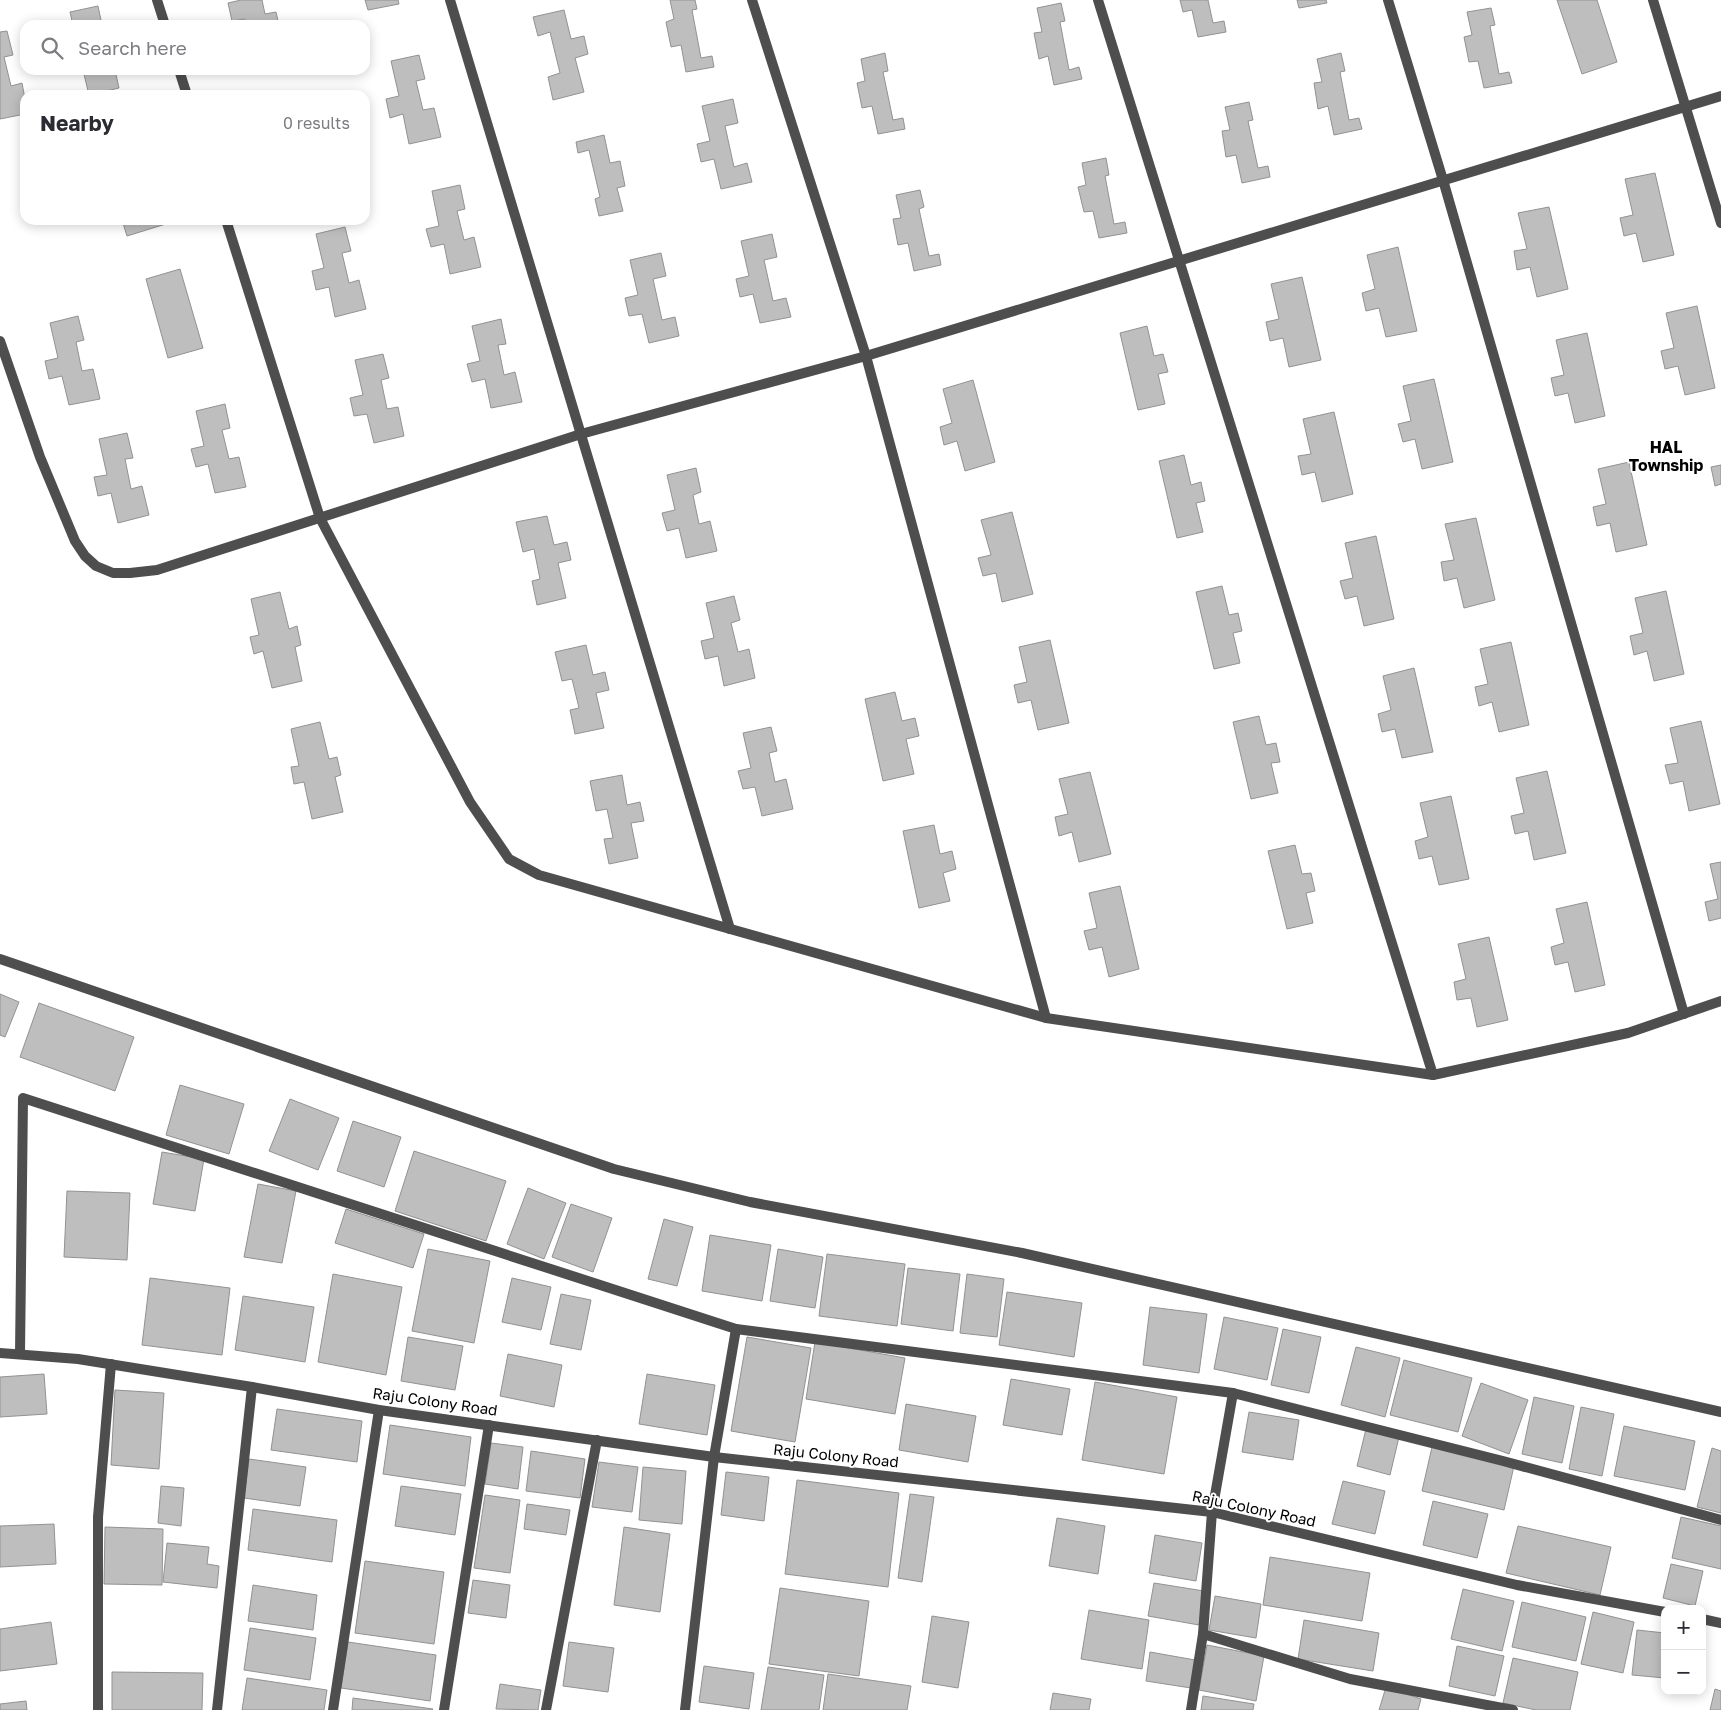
<!DOCTYPE html>
<meta charset="utf-8">
<style>
body{margin:0;font-family:"Golos Text",sans-serif;background:#f2f2f3;color:#2b2b33}
.controls{position:absolute;right:15px;bottom:15px;display:grid;overflow:hidden;border-radius:10px;box-shadow:0 2px 12px #0003}
.controls button{width:45px;height:45px;display:grid;place-items:center;padding:0;border:0;border-bottom:1px solid #e1e1e2;background:#fff;color:#2b2b33;font:25px sans-serif}
.list{margin:0;padding:0;list-style:none}
h2{display:flex;justify-content:space-between;align-items:center;height:65px;margin:0;padding:0 20px;font-size:21px}
h2 small{font-size:16px;font-weight:400;color:#7c7c81}
.icon{flex:none;width:28px;height:28px;fill:none;stroke:currentColor;stroke-width:2;stroke-linecap:round;stroke-linejoin:round}
.map{position:relative;flex:none;width:1721px;height:1710px;overflow:hidden}
.search{position:absolute;background:#fff;box-shadow:0 2px 12px #0003;left:20px;top:20px;width:350px;height:55px;display:flex;align-items:center;gap:12px;box-sizing:border-box;padding:0 18px;border-radius:15px;color:#7c7c81;font-size:19px}
.panel{position:absolute;background:#fff;box-shadow:0 2px 12px #0003;left:20px;top:90px;width:350px;height:135px;border-radius:15px}
.map>svg:first-child{display:block}
.building{fill:#bebebe;stroke:#929292}
.lines{fill:none;stroke-linecap:round;stroke-linejoin:round}
.service{stroke:#4e4e4e;stroke-width:10}
.minor{stroke:#4e4e4e;stroke-width:10}
.labels{text-anchor:middle;stroke-width:4;stroke-linejoin:round;paint-order:stroke}
.street-label{font-size:15px;fill:#000;stroke:#fff}
.neighbourhood-label{font-size:16px;font-weight:bold;fill:#000;stroke:#fff}
</style>
<div class="map">
<svg width="1721" height="1710" viewBox="0 0 1721 1710">
<rect width="100%" height="100%" fill="#fff"/>
<g class="building">
<polygon points="241,0 262,0 265,14 276,12 279,25 246,25 245,19 232,21 228,3"/>
<polygon points="365,0 398,0 399,4 368,10"/>
<polygon points="670,0 695,0 697,9 692,10 701,58 712,56 714,67 686,72 681,45 671,47 666,22 674,19"/>
<polygon points="1180,0 1208,0 1213,23 1224,21 1226,32 1198,37 1192,10 1183,12"/>
<polygon points="1297,0 1326,0 1327,3 1299,8"/>
<polygon points="1557,0 1597,0 1617,62 1582,74"/>
<polygon points="1061,3 1065,21 1060,22 1069,70 1079,67 1082,79 1054,85 1048,56 1039,59 1034,33 1042,32 1037,8"/>
<polygon points="98,6 102,25 73,25 70,12"/>
<polygon points="1491,8 1495,25 1490,26 1499,74 1509,72 1512,83 1484,88 1478,61 1469,62 1464,37 1472,35 1467,12"/>
<polygon points="564,10 571,39 584,36 588,54 575,58 584,92 553,100 548,77 560,73 550,32 538,36 533,17"/>
<polygon points="7,31 13,55 4,57 11,86 22,83 25,99 25,114 0,119 0,32"/>
<polygon points="885,53 888,71 883,72 893,120 903,118 905,129 878,134 872,106 862,108 857,83 865,81 861,59"/>
<polygon points="1341,53 1345,71 1340,72 1349,120 1359,118 1362,129 1334,135 1328,106 1318,109 1314,83 1322,82 1317,59"/>
<polygon points="419,55 425,79 416,81 423,110 434,108 441,137 409,144 403,114 390,118 386,99 399,96 391,61"/>
<polygon points="83,70 115,70 119,88 89,95"/>
<polygon points="733,99 738,123 725,126 734,167 747,163 752,182 721,189 714,159 701,162 697,144 710,141 702,106"/>
<polygon points="1249,102 1253,120 1248,121 1258,168 1268,166 1270,177 1242,183 1236,155 1226,157 1222,131 1230,130 1225,107"/>
<polygon points="604,135 610,163 620,161 625,186 617,188 623,211 599,216 595,199 600,197 589,150 578,153 576,142"/>
<polygon points="1106,158 1109,175 1105,176 1114,224 1125,222 1127,233 1099,238 1093,211 1084,212 1078,187 1086,185 1082,163"/>
<polygon points="1655,173 1674,255 1643,262 1636,233 1624,236 1620,218 1633,215 1625,179"/>
<polygon points="460,185 465,209 457,211 464,240 474,237 481,267 450,274 444,244 431,247 426,229 439,226 432,191"/>
<polygon points="920,190 924,207 919,209 929,256 939,254 941,265 914,271 908,243 898,245 893,219 901,218 896,195"/>
<polygon points="1549,207 1568,289 1537,297 1530,267 1517,270 1514,251 1527,249 1518,213"/>
<polygon points="122,220 168,220 169,223 127,236"/>
<polygon points="345,227 351,251 342,253 349,283 359,280 366,309 335,317 329,287 316,290 312,271 324,268 316,234"/>
<polygon points="772,234 777,257 764,260 773,301 786,298 791,317 760,323 753,294 740,297 736,279 749,276 741,241"/>
<polygon points="1398,247 1417,331 1386,337 1379,308 1366,311 1362,293 1375,289 1367,255"/>
<polygon points="661,253 666,276 653,279 662,320 675,317 679,336 649,343 642,314 629,316 625,298 638,295 630,260"/>
<polygon points="180,269 203,348 168,358 146,279"/>
<polygon points="1302,277 1321,360 1289,367 1283,338 1270,341 1266,322 1279,319 1271,284"/>
<polygon points="1697,306 1715,388 1685,395 1678,366 1665,369 1661,351 1674,348 1666,313"/>
<polygon points="78,316 84,340 76,342 82,371 93,369 100,399 69,405 62,376 49,379 45,361 58,358 50,323"/>
<polygon points="501,319 506,344 498,345 504,375 515,372 522,402 491,408 485,379 472,382 467,364 480,361 472,326"/>
<polygon points="1147,326 1154,356 1163,354 1168,372 1158,374 1165,404 1138,410 1120,333"/>
<polygon points="1587,333 1605,416 1575,423 1568,393 1555,396 1551,378 1564,375 1556,340"/>
<polygon points="383,354 389,378 381,380 387,409 398,407 404,436 374,443 367,414 354,416 350,398 363,395 355,360"/>
<polygon points="1434,379 1453,462 1422,469 1415,439 1403,442 1398,424 1411,421 1403,386"/>
<polygon points="973,380 995,462 965,471 957,441 944,445 940,427 952,423 943,389"/>
<polygon points="225,404 230,428 222,430 229,459 239,457 246,487 215,493 208,464 196,467 191,449 204,446 196,411"/>
<polygon points="1334,412 1353,494 1322,502 1315,472 1302,475 1298,456 1311,454 1303,419"/>
<polygon points="127,433 133,458 125,459 131,489 142,486 149,515 118,523 111,493 98,496 94,477 107,475 99,439"/>
<polygon points="1184,455 1191,485 1201,482 1205,501 1196,503 1203,532 1177,538 1159,461"/>
<polygon points="1629,462 1647,545 1616,552 1610,523 1597,526 1593,507 1606,504 1598,469"/>
<polygon points="1721,465 1721,484 1715,486 1711,467"/>
<polygon points="696,468 701,492 693,495 699,524 710,521 717,551 686,558 679,528 667,531 662,513 675,510 667,475"/>
<polygon points="1012,512 1033,594 1002,602 996,573 983,576 978,558 991,555 981,520"/>
<polygon points="547,516 554,545 567,542 571,560 558,563 566,598 537,605 532,581 540,579 534,549 523,552 516,522"/>
<polygon points="1476,518 1495,600 1464,608 1457,578 1444,581 1441,562 1454,560 1445,524"/>
<polygon points="1376,536 1394,619 1364,626 1357,596 1345,599 1340,581 1353,578 1345,543"/>
<polygon points="1222,586 1229,615 1238,613 1242,631 1233,633 1240,663 1214,669 1196,592"/>
<polygon points="1666,591 1684,674 1654,681 1647,651 1634,655 1630,636 1643,633 1635,598"/>
<polygon points="280,592 289,629 297,626 301,645 295,647 302,681 272,688 263,651 254,654 250,637 259,635 251,599"/>
<polygon points="734,596 740,620 731,623 738,652 749,649 755,678 724,686 718,656 705,659 701,641 714,638 706,603"/>
<polygon points="1050,640 1069,723 1038,730 1031,700 1018,703 1014,685 1027,682 1019,647"/>
<polygon points="1511,642 1529,725 1499,732 1492,702 1479,706 1475,687 1488,684 1480,649"/>
<polygon points="586,645 593,675 605,672 609,690 596,693 604,728 575,734 570,710 579,708 572,679 562,681 555,652"/>
<polygon points="1414,668 1433,752 1402,758 1395,729 1382,732 1378,714 1391,710 1383,676"/>
<polygon points="895,692 902,721 915,718 919,736 906,739 914,774 883,781 865,699"/>
<polygon points="1259,716 1266,745 1276,743 1280,762 1271,763 1278,793 1251,799 1233,722"/>
<polygon points="1701,721 1720,804 1689,811 1683,781 1670,784 1665,765 1678,763 1670,728"/>
<polygon points="320,722 329,759 337,757 341,775 335,777 343,812 312,819 304,782 294,784 291,767 299,766 291,729"/>
<polygon points="771,727 777,751 769,753 775,782 786,779 793,809 762,816 755,787 743,789 738,771 751,768 743,733"/>
<polygon points="1547,771 1566,853 1534,860 1528,831 1515,834 1511,816 1524,813 1516,778"/>
<polygon points="1090,772 1111,854 1079,862 1072,832 1059,836 1055,817 1068,814 1059,779"/>
<polygon points="622,775 627,805 640,802 644,821 631,823 638,858 609,864 604,839 613,838 607,809 596,811 590,781"/>
<polygon points="1451,796 1469,879 1439,885 1432,856 1419,859 1415,841 1428,837 1420,803"/>
<polygon points="934,825 940,854 952,851 956,869 943,873 950,901 919,908 903,831"/>
<polygon points="1295,845 1302,874 1311,873 1315,891 1306,893 1313,923 1287,929 1268,851"/>
<polygon points="1721,862 1721,918 1709,921 1705,902 1718,899 1710,864"/>
<polygon points="1120,886 1139,969 1109,977 1102,947 1089,950 1084,931 1097,928 1089,893"/>
<polygon points="1587,902 1605,985 1575,992 1568,962 1555,965 1551,947 1564,943 1556,909"/>
<polygon points="1489,937 1508,1020 1477,1027 1471,998 1457,1000 1454,982 1466,979 1458,944"/>
<polygon points="0,994 19,1002 5,1037 0,1035"/>
<polygon points="39,1003 134,1037 115,1091 20,1057"/>
<polygon points="180,1085 244,1104 229,1154 166,1135"/>
<polygon points="290,1099 339,1118 318,1170 269,1151"/>
<polygon points="353,1121 401,1137 384,1187 337,1171"/>
<polygon points="414,1151 506,1181 486,1241 395,1211"/>
<polygon points="162,1152 204,1159 195,1211 153,1204"/>
<polygon points="258,1184 296,1191 282,1263 244,1257"/>
<polygon points="528,1188 566,1203 544,1259 507,1244"/>
<polygon points="67,1191 130,1193 127,1260 64,1257"/>
<polygon points="571,1204 612,1218 593,1272 552,1257"/>
<polygon points="346,1209 424,1234 413,1268 335,1243"/>
<polygon points="664,1219 693,1227 677,1286 648,1279"/>
<polygon points="710,1235 771,1245 762,1301 702,1291"/>
<polygon points="428,1249 490,1261 474,1343 412,1331"/>
<polygon points="778,1249 823,1257 815,1308 770,1301"/>
<polygon points="827,1254 905,1264 897,1326 819,1316"/>
<polygon points="908,1268 960,1274 953,1331 901,1324"/>
<polygon points="333,1274 402,1287 386,1375 318,1362"/>
<polygon points="967,1274 1004,1279 997,1337 960,1333"/>
<polygon points="150,1278 230,1288 222,1355 142,1345"/>
<polygon points="512,1278 551,1287 541,1330 502,1322"/>
<polygon points="1007,1292 1082,1303 1074,1357 999,1345"/>
<polygon points="561,1294 591,1300 581,1350 550,1344"/>
<polygon points="243,1296 314,1307 305,1362 235,1350"/>
<polygon points="1150,1307 1207,1314 1199,1373 1143,1365"/>
<polygon points="1224,1317 1278,1328 1267,1380 1214,1369"/>
<polygon points="1283,1329 1321,1337 1309,1393 1271,1385"/>
<polygon points="408,1337 463,1346 455,1390 401,1381"/>
<polygon points="747,1337 811,1348 795,1442 731,1431"/>
<polygon points="815,1342 905,1358 895,1414 806,1399"/>
<polygon points="1356,1347 1400,1358 1385,1417 1341,1405"/>
<polygon points="508,1354 562,1365 554,1407 500,1396"/>
<polygon points="1404,1360 1472,1378 1458,1432 1390,1415"/>
<polygon points="44,1374 47,1414 0,1417 0,1377"/>
<polygon points="647,1374 715,1385 707,1435 639,1424"/>
<polygon points="1011,1379 1070,1389 1062,1435 1003,1425"/>
<polygon points="1095,1382 1177,1397 1164,1474 1082,1460"/>
<polygon points="1481,1383 1528,1400 1509,1454 1462,1436"/>
<polygon points="115,1390 164,1393 159,1469 111,1465"/>
<polygon points="1534,1397 1574,1406 1562,1463 1522,1454"/>
<polygon points="906,1404 976,1416 968,1462 899,1450"/>
<polygon points="1581,1407 1614,1414 1602,1476 1569,1469"/>
<polygon points="277,1409 362,1421 357,1462 271,1450"/>
<polygon points="1249,1412 1299,1420 1293,1460 1242,1452"/>
<polygon points="390,1425 471,1437 465,1486 383,1474"/>
<polygon points="1624,1426 1695,1441 1685,1490 1614,1476"/>
<polygon points="1366,1429 1399,1437 1390,1475 1357,1466"/>
<polygon points="491,1443 523,1447 518,1489 485,1484"/>
<polygon points="1432,1447 1514,1466 1504,1510 1422,1491"/>
<polygon points="1712,1448 1721,1451 1721,1513 1697,1507"/>
<polygon points="531,1451 585,1459 580,1498 526,1491"/>
<polygon points="249,1459 306,1467 300,1506 244,1498"/>
<polygon points="599,1462 638,1467 632,1512 592,1507"/>
<polygon points="643,1467 686,1471 682,1524 639,1520"/>
<polygon points="726,1472 769,1477 764,1521 721,1515"/>
<polygon points="797,1480 899,1493 888,1587 785,1574"/>
<polygon points="1343,1481 1385,1491 1375,1534 1332,1524"/>
<polygon points="161,1486 184,1488 181,1526 158,1523"/>
<polygon points="401,1486 461,1494 455,1535 395,1526"/>
<polygon points="910,1494 934,1497 922,1582 898,1578"/>
<polygon points="485,1495 520,1500 510,1573 474,1568"/>
<polygon points="1433,1501 1488,1514 1477,1558 1423,1545"/>
<polygon points="527,1504 570,1510 566,1535 524,1529"/>
<polygon points="253,1509 337,1520 332,1562 248,1550"/>
<polygon points="1681,1517 1721,1526 1721,1569 1672,1558"/>
<polygon points="1057,1518 1105,1526 1098,1574 1049,1566"/>
<polygon points="54,1524 56,1564 0,1567 0,1526"/>
<polygon points="1518,1526 1611,1547 1600,1595 1506,1573"/>
<polygon points="105,1527 163,1529 162,1585 104,1584"/>
<polygon points="624,1527 670,1534 660,1612 614,1605"/>
<polygon points="1155,1535 1202,1543 1196,1581 1149,1573"/>
<polygon points="167,1543 209,1547 207,1564 219,1566 217,1588 163,1582"/>
<polygon points="1270,1557 1370,1573 1362,1621 1263,1605"/>
<polygon points="365,1561 444,1572 434,1644 355,1633"/>
<polygon points="1671,1564 1703,1571 1695,1606 1663,1598"/>
<polygon points="473,1580 510,1585 506,1618 468,1613"/>
<polygon points="1154,1583 1204,1591 1199,1625 1148,1616"/>
<polygon points="253,1585 317,1595 313,1630 248,1621"/>
<polygon points="780,1588 869,1601 859,1676 769,1664"/>
<polygon points="1463,1589 1514,1601 1502,1651 1451,1639"/>
<polygon points="1215,1596 1261,1604 1256,1638 1209,1630"/>
<polygon points="1522,1602 1586,1617 1576,1661 1512,1647"/>
<polygon points="1089,1610 1149,1620 1142,1669 1081,1659"/>
<polygon points="1593,1612 1634,1622 1623,1673 1581,1664"/>
<polygon points="932,1616 969,1622 958,1688 922,1682"/>
<polygon points="1304,1620 1379,1633 1373,1671 1298,1659"/>
<polygon points="51,1622 57,1664 0,1671 0,1629"/>
<polygon points="250,1628 316,1638 310,1680 244,1670"/>
<polygon points="1637,1630 1665,1633 1665,1678 1632,1675"/>
<polygon points="348,1642 436,1655 430,1701 341,1688"/>
<polygon points="569,1642 614,1648 608,1692 563,1686"/>
<polygon points="1207,1645 1264,1656 1256,1701 1199,1690"/>
<polygon points="1457,1646 1504,1656 1495,1696 1449,1686"/>
<polygon points="1150,1652 1195,1660 1191,1688 1146,1681"/>
<polygon points="1513,1658 1578,1672 1570,1710 1536,1710 1503,1703"/>
<polygon points="704,1666 754,1673 749,1709 699,1702"/>
<polygon points="768,1667 824,1675 819,1710 761,1710"/>
<polygon points="112,1672 203,1673 202,1710 112,1710"/>
<polygon points="828,1674 911,1686 907,1710 823,1710"/>
<polygon points="247,1678 327,1690 324,1710 242,1710"/>
<polygon points="500,1684 541,1690 538,1710 496,1709"/>
<polygon points="1386,1687 1421,1699 1418,1710 1379,1710"/>
<polygon points="1715,1689 1721,1691 1721,1710 1710,1710"/>
<polygon points="1053,1693 1091,1699 1089,1710 1050,1710"/>
<polygon points="1203,1696 1254,1704 1253,1710 1201,1710"/>
<polygon points="353,1698 433,1709 432,1710 352,1710"/>
<polygon points="26,1701 27,1710 0,1710 0,1704"/>
</g>
<g class="lines">
<g class="service">
<polyline points="157,0 165,25"/>
<polyline points="450,0 730,929"/>
<polyline points="752,0 866,356 1046,1018"/>
<polyline points="1098,0 1433,1075"/>
<polyline points="1388,0 1443,180 1684,1014"/>
<polyline points="1653,0 1721,223"/>
<polyline points="179,70 187,95"/>
<polyline points="226,220 320,518 470,802 509,859 539,875 1046,1018 1433,1075 1628,1033 1721,1001"/>
<polyline points="0,341 40,457 75,541 85,556 96,566 113,573 130,573 157,570 581,434 866,356 1721,96"/>
</g>
<g class="minor">
<polyline points="0,959 614,1169 750,1202 1022,1253 1721,1412"/>
<polyline points="0,1353 78,1359 252,1387 379,1410 714,1457 1212,1512 1517,1585 1665,1612"/>
<polyline points="20,1354 23,1098 736,1329"/>
<polyline points="1702,1619 1721,1623"/>
<polyline points="1203,1634 1350,1679 1513,1710"/>
<polyline points="98,1710 98,1517 111,1364"/>
<polyline points="217,1710 252,1387"/>
<polyline points="333,1710 379,1410"/>
<polyline points="444,1710 489,1425"/>
<polyline points="546,1710 597,1440"/>
<polyline points="685,1710 714,1457 736,1329 1233,1393"/>
<polyline points="1191,1710 1203,1634 1212,1512 1233,1393 1503,1461 1721,1520"/>
</g>
</g>
<g class="labels">
<g class="street-label">
<text transform="translate(435 1402) rotate(8)" y="5">Raju Colony Road</text>
<text transform="translate(836 1456) rotate(6)" y="5">Raju Colony Road</text>
<text transform="translate(1254 1509) rotate(12)" y="5">Raju Colony Road</text>
</g>
<g class="neighbourhood-label">
<text x="1666" y="453">HAL<tspan x="1666" dy="18">Township</tspan></text>
</g>
</g>
</svg>
<div class="controls">
<button>+</button>
<button>−</button>
</div>
<div class="search"><svg class="icon" aria-label="search" viewBox="0 0 24 24"><circle cx="10" cy="10" r="6"/><path d="M15 15l6 6"/></svg>Search here</div>
<section class="panel">
<h2>Nearby<small>0 results</small></h2>
<ul class="list">
</ul>
</section>
</div>
